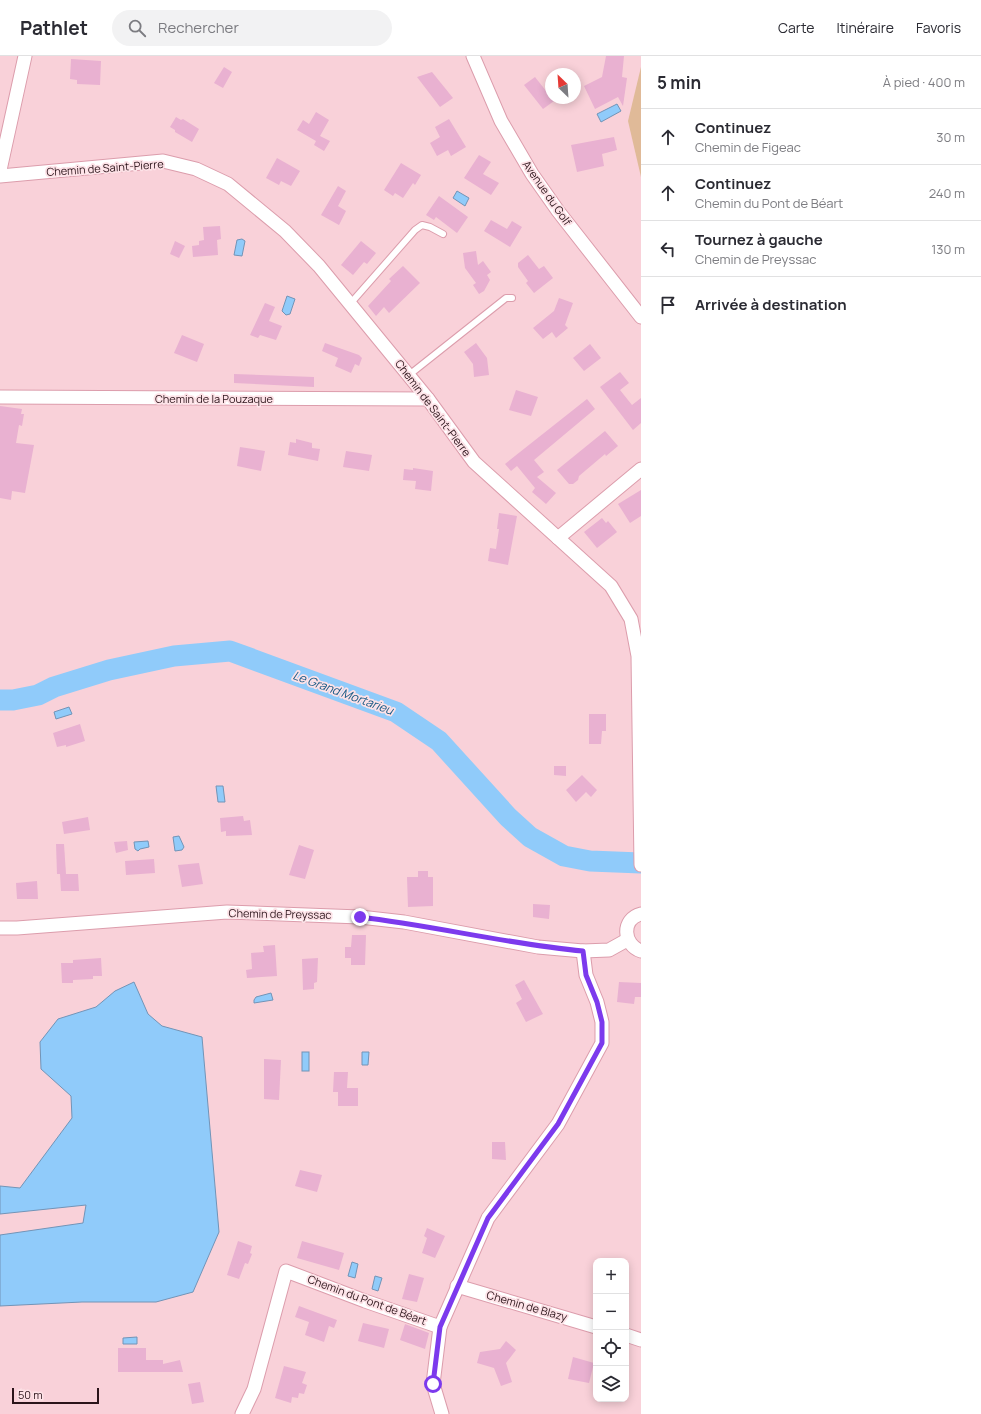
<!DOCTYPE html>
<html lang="fr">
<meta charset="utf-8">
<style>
body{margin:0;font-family:Manrope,sans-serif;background:#f2f2f3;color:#2b2b33}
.controls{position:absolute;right:12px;bottom:12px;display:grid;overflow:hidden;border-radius:8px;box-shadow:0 2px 10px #0003}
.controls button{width:36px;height:36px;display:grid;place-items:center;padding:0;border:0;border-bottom:1px solid #e1e1e2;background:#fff;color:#2b2b33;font:20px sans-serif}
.compass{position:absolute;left:545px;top:12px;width:36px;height:36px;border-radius:50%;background:#fff;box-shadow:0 2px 10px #0003;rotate:335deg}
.scale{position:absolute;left:12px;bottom:10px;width:87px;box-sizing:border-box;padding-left:4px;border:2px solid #2b141a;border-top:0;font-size:11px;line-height:14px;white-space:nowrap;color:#2b141a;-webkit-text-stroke:3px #fde2e7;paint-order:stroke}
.stop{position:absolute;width:12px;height:12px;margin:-9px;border:3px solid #7c3aed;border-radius:50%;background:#fff}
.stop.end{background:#7c3aed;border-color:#fff;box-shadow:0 1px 4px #0008}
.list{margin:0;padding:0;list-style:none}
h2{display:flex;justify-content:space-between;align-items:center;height:52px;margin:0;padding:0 16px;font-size:17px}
h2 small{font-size:13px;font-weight:400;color:#7c7c81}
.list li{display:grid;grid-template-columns:26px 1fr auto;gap:12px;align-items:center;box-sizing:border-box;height:56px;padding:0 16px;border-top:1px solid #e1e1e2}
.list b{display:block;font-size:15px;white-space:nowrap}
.list p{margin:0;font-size:13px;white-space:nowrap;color:#7c7c81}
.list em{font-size:13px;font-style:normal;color:#7c7c81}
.icon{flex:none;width:22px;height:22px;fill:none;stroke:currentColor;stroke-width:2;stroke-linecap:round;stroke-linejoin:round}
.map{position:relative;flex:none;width:641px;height:1358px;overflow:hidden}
header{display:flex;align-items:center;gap:24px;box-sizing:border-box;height:56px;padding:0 20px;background:#fff;border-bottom:1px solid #e1e1e2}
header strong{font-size:19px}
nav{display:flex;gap:22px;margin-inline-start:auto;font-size:14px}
.search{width:280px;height:36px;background:#f2f2f3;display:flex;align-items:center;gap:10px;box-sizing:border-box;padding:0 14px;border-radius:22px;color:#7c7c81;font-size:15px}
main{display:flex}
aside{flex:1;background:#fff}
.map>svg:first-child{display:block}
.green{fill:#e0ba98}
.water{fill:#90cbfa;stroke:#7294b7}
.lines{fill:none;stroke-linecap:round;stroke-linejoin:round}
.river{stroke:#90cbfa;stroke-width:21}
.building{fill:#e9b1d1}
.service-casing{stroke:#dc9dac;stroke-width:8}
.minor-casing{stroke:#dc9dac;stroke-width:15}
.service{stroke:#fff;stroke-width:6}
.minor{stroke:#fff;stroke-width:13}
.route{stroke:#7c3aed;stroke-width:5}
.labels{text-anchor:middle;stroke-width:3.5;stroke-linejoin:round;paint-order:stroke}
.street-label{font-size:11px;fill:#2b141a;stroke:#fde2e7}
.water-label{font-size:12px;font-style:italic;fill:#165884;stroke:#fde2e7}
</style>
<header>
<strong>Pathlet</strong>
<div class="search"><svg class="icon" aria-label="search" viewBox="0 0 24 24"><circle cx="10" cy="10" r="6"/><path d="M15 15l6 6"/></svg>Rechercher</div>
<nav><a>Carte</a><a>Itinéraire</a><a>Favoris</a></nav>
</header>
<main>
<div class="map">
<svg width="641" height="1358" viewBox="0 0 641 1358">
<rect width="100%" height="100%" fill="#f9d1d9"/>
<polygon class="green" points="641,11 641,121 628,65"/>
<g class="water">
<polygon points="617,48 621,55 601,66 597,58"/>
<polygon points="457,135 469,142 465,150 453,142"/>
<polygon points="242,183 245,185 242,200 234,199 237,184"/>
<polygon points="287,240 295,243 290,258 286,259 282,255"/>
<polygon points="69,651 72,658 56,663 54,656"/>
<polygon points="216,730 223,730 225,746 218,746"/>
<polygon points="179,780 184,791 182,794 175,795 173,781"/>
<polygon points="148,785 149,791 140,793 138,795 135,793 134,786"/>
<polygon points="134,926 148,958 162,970 202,981 219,1176 193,1236 156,1246 82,1246 0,1250 0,1179 83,1167 86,1149 0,1158 0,1130 20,1132 72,1062 71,1040 41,1013 40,986 58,963 96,951 115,935"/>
<polygon points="271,937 273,944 254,947 254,944 256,941"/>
<rect x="302" y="996" width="7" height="19"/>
<polygon points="362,996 369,996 368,1009 362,1009"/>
<polygon points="352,1206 358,1208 355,1222 348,1220"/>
<polygon points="375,1220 382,1222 378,1235 372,1233"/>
<polygon points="137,1281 137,1288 123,1288 123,1282"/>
</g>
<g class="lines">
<polyline class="river" points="0,644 13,644 38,639 54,631 109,614 174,600 230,595 396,656 439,685 508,761 530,781 564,800 590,805 641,807"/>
</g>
<g class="building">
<polygon points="606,0 624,0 622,21 627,22 623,50 618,41 595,53 584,30 602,21"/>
<polygon points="71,3 101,5 100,29 77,28 77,24 70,23"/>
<polygon points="224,11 232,16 223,32 214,27"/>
<polygon points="432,16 453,42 440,51 417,21"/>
<polygon points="535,21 554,45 543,53 524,29"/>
<polygon points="316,56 329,64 320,80 330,85 324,95 314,89 316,85 297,74 303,64 309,68"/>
<polygon points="176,61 181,64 183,63 199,73 192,86 175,76 175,74 170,71"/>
<polygon points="449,63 466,91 451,100 448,94 437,100 430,87 440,81 435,71"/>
<polygon points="614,81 617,94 602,98 604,110 577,116 571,89"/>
<polygon points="479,99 491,106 483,118 499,127 491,139 464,122"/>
<polygon points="277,102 300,115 291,130 281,125 279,129 266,122"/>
<polygon points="401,107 421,119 415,129 413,127 403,142 395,137 393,140 384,134"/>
<polygon points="338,130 346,135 338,150 346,155 339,169 321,159"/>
<polygon points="439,140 468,161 457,177 436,161 434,164 426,159"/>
<polygon points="491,164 507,173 512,165 522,171 510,191 484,175"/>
<polygon points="220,170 221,183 217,184 218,199 193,201 192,190 199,189 199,185 204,184 203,171"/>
<polygon points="175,185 185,190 179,202 170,198"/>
<polygon points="361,185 376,197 367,208 364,206 353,219 341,209"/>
<polygon points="476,195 478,209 483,205 491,216 487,219 490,224 484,235 479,238 473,229 476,227 465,212 463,197"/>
<polygon points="528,199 539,213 544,210 553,222 534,237 526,227 528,225 518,211 518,207"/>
<polygon points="403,210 420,227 389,257 384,251 376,260 368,250 391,225 389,223"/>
<polygon points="559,242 573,247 565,269 568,272 556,282 552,276 543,283 533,272 554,255"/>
<polygon points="265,247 275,251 269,265 282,270 276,284 260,279 258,282 250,279"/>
<polygon points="182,279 204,288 197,306 174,297"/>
<polygon points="325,287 359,299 362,302 359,310 355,308 351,317 335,310 338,302 322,295"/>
<polygon points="476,287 487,302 489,319 474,321 473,308 464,296"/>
<polygon points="590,288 601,302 584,315 573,302"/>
<polygon points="620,316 629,327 620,334 632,349 641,342 641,367 633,374 600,331"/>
<polygon points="234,318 314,321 314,331 234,327"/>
<polygon points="516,334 538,341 531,360 509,354"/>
<polygon points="587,343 595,353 534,404 544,416 537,421 556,437 546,448 532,436 535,432 517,410 511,415 505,408"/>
<polygon points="0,350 22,353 21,358 24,358 22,370 19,369 16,387 34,389 25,437 12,435 11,444 0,442"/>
<polygon points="605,375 618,390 606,400 605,398 579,420 578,424 573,428 569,428 557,414"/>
<polygon points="296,383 312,387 312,392 320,393 318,405 288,399 290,386 296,387"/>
<polygon points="240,391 265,395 261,415 237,410"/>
<polygon points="346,395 372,399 369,415 343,411"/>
<polygon points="413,412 433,415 431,435 415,433 416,425 403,424 404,413 413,414"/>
<polygon points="641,434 641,460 630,467 618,448"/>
<polygon points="499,457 517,460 508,509 488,505 490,492 496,493 499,473 497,473"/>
<polygon points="602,462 606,467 608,465 617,476 597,492 584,476"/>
<polygon points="589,658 606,658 606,675 602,675 601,688 589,688"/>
<polygon points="80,668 85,685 66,691 66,689 57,691 53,677"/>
<polygon points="554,710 566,710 566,720 554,719"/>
<polygon points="582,719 597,734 591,741 586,736 576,746 566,734"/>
<polygon points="243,760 244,765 250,764 252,779 226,780 226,775 221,776 220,762"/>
<polygon points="88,761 90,774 64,778 62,766"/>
<polygon points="127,785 128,794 116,797 114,786"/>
<polygon points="56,788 64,788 66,818 57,818"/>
<polygon points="299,789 314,794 305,823 289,819"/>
<polygon points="154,803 155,817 126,819 125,805"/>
<polygon points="199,807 203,828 182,831 178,809"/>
<polygon points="418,815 428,815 428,821 433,821 433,850 408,851 407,821 418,821"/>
<polygon points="60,818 78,818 79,835 61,835"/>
<polygon points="37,825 38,843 17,843 16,827"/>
<polygon points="533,848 550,849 549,863 533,861"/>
<polygon points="352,879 366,879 365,909 351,909 351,902 345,902 345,891 351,891"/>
<polygon points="275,889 277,920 247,922 246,914 252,913 251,897 264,896 263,890"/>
<polygon points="101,902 102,920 93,920 93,923 73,924 73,927 62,927 61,907 73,907 73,904"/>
<polygon points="318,902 317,926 314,927 314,933 303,934 302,903"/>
<polygon points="524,924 543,958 526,966 516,947 522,943 515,929"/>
<polygon points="619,926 641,927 641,941 635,941 634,948 617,946"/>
<polygon points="264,1003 281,1004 279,1044 264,1043"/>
<polygon points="334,1016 348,1016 347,1032 358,1032 358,1050 338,1050 338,1036 333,1036"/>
<polygon points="492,1086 505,1086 506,1104 492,1103"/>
<polygon points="300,1114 322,1119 317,1136 295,1130"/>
<polygon points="427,1172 445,1180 435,1202 422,1197 427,1182 424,1180"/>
<polygon points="238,1185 252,1190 250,1197 252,1198 248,1208 245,1207 239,1223 227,1219"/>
<polygon points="302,1185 344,1197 339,1214 297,1202"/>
<polygon points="409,1218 424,1222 417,1246 402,1243"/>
<polygon points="299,1250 337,1264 334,1272 329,1270 324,1286 305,1279 309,1266 295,1261"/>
<polygon points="363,1267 389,1273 384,1292 358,1285"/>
<polygon points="405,1268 429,1277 425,1293 400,1284"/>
<polygon points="506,1285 516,1294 506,1307 512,1326 501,1330 494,1312 477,1307 480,1296 500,1293"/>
<polygon points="118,1292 146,1292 146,1304 163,1304 163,1308 180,1304 183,1316 118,1316"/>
<polygon points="573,1301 594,1307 589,1327 568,1323"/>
<polygon points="284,1310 306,1316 302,1327 307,1329 304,1338 299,1337 298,1342 292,1341 291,1347 275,1342"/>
<polygon points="200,1326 204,1346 192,1348 188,1328"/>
</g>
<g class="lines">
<defs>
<g id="service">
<polyline points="350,248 415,174 422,169 430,171 443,178"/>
<polyline points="409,319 506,242 512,242"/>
</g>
<g id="minor">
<polyline points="473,0 501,65 532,118 558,155 641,261"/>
<polyline points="0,114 25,0"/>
<polyline points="0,120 163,105 196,113 228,128 285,175 319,210 428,343 474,406 611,530 631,563 638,600 641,809"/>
<polyline points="0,341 428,343"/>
<polyline points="558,482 641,413"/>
<path d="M641,858C621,863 623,889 641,895"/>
<polyline points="0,872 17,872 227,856 360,861 404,866 538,891 583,895 609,894 627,884"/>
<polyline points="457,1230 596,1271"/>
<polyline points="440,1271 433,1328 442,1358"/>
<polyline points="626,1279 641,1284"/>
<polyline points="242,1358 254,1333 286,1215 365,1245 440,1271 488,1162 558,1068 602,987 602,966 597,946 586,919 583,895"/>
</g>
</defs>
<use href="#service" class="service-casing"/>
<use href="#minor" class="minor-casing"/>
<use href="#service" class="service"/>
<use href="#minor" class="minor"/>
</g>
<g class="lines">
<path class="route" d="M360,861C435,870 508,888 583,895L586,919L597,946L602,966V987L558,1068L488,1162L440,1271L433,1328"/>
</g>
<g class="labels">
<g class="street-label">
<text transform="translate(105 112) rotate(-4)" y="4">Chemin de Saint-Pierre</text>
<text transform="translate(547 137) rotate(55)" y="4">Avenue du Golf</text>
<text x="214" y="347">Chemin de la Pouzaque</text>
<text transform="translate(433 352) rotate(53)" y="4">Chemin de Saint-Pierre</text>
<text transform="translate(280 858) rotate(1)" y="4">Chemin de Preyssac</text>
<text transform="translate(367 1244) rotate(20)" y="4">Chemin du Pont de Béart</text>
<text transform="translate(527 1250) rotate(16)" y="4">Chemin de Blazy</text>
</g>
<g class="water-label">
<text transform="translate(343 637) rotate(20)" y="4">Le Grand Mortarieu</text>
</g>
</g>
</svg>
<div class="controls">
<button>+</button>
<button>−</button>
<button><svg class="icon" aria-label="locate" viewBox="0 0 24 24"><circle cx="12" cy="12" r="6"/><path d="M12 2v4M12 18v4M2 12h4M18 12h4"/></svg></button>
<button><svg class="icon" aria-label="layers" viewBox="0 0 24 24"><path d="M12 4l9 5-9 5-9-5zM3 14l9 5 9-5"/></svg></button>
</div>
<svg class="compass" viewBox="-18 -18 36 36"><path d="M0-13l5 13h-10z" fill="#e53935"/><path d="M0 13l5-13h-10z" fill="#7c7c81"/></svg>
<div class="scale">50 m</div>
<div class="stop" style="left:433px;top:1328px"></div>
<div class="stop end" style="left:360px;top:861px"></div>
</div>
<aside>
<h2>5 min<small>À pied · 400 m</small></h2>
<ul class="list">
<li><svg class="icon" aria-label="ahead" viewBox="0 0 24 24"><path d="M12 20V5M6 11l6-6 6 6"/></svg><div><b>Continuez</b><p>Chemin de Figeac</p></div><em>30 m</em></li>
<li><svg class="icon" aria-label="ahead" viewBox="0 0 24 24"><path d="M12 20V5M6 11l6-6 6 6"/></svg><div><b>Continuez</b><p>Chemin du Pont de Béart</p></div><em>240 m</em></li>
<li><svg class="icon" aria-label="left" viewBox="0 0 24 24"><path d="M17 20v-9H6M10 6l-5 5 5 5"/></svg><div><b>Tournez à gauche</b><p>Chemin de Preyssac</p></div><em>130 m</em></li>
<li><svg class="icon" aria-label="arrive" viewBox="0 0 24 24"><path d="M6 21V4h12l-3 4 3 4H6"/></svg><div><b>Arrivée à destination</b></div></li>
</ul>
</aside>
</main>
